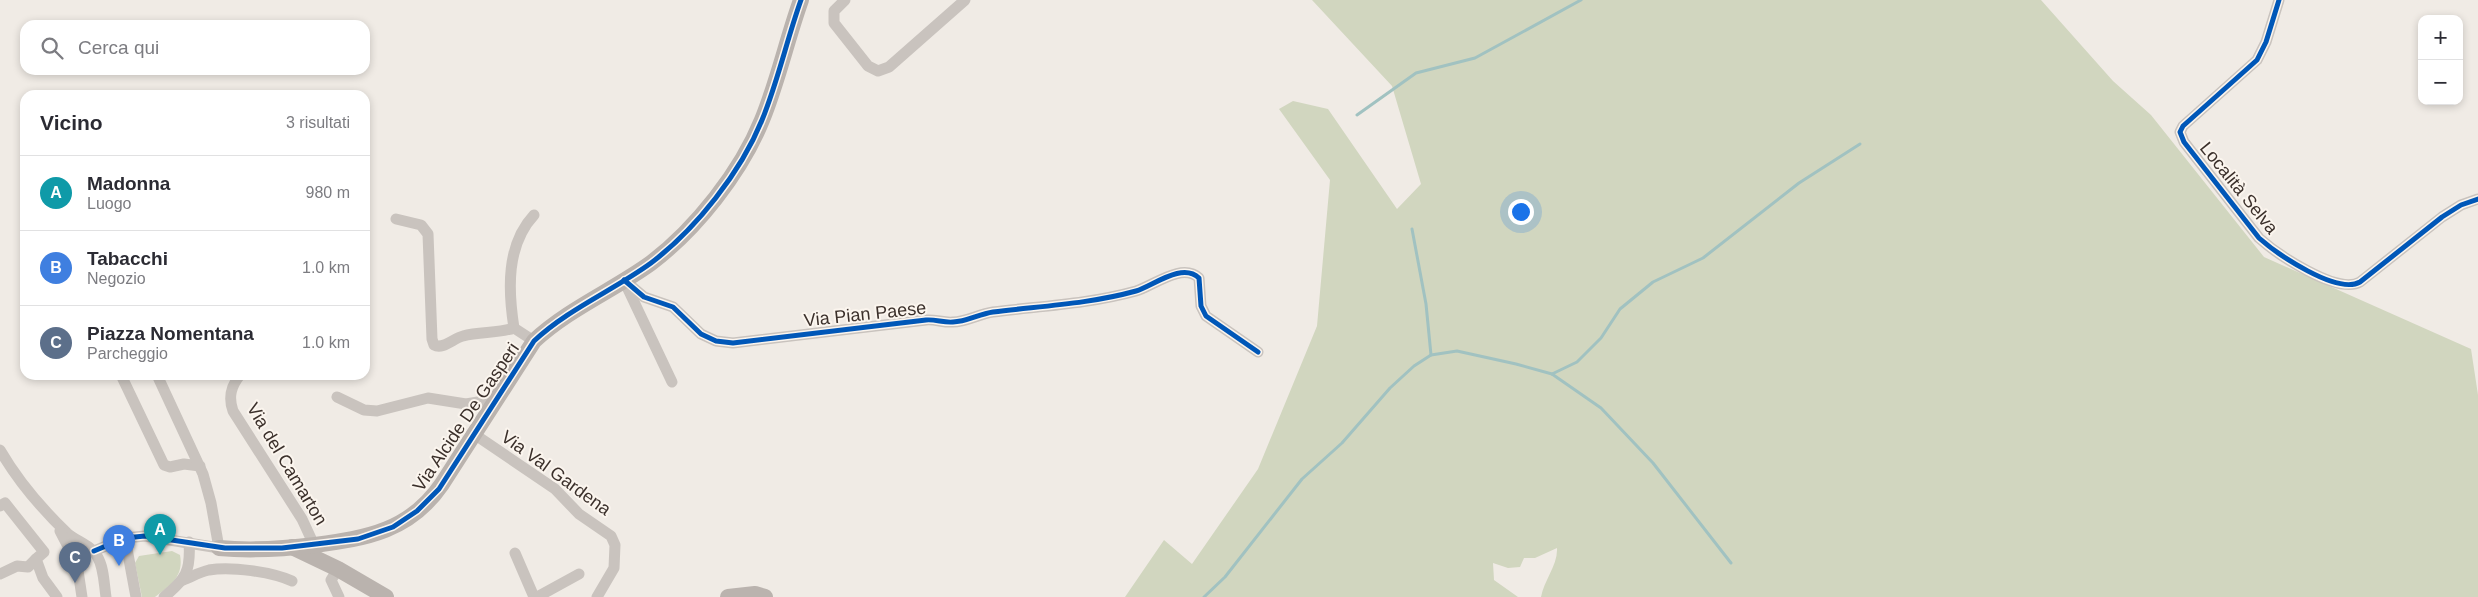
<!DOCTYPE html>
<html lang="it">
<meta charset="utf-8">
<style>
body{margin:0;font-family:Arial,sans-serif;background:#f7f7f7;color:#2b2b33}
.controls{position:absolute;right:15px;top:15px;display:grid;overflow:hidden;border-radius:10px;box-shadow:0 2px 8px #0003}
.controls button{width:45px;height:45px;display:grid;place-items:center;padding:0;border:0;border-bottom:1px solid #e1e1e2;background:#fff;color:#2b2b33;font:25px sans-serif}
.you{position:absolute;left:1520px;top:211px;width:18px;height:18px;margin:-12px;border:4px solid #fff;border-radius:50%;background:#1a73e8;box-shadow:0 0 0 8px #1a73e833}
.badge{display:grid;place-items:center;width:32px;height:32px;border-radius:50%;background:#7c3aed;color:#fff;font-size:16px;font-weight:700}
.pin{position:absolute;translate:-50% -41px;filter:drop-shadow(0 1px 2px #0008)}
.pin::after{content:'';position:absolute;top:26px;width:18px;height:15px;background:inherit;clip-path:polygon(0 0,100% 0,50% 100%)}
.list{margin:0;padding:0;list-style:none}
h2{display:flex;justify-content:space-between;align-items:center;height:65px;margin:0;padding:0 20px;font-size:21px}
h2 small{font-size:16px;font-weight:400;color:#7c7c81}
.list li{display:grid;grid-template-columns:32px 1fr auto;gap:15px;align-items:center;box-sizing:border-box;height:75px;padding:0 20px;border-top:1px solid #e1e1e2}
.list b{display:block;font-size:19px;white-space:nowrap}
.list p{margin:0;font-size:16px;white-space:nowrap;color:#7c7c81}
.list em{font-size:16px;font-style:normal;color:#7c7c81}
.icon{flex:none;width:28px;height:28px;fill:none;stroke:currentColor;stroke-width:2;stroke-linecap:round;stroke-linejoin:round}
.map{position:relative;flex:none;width:2478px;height:597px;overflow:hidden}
.search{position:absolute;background:#fff;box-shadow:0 2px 8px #0003;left:20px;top:20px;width:350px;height:55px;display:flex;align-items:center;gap:12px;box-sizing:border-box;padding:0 18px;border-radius:15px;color:#7c7c81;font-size:19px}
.panel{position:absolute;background:#fff;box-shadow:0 2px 8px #0003;left:20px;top:90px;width:350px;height:290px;border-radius:15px}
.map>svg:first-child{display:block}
.green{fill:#d1d6bf}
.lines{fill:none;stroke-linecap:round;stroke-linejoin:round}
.stream{stroke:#a1c2c1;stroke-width:3}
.street{stroke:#c9c3be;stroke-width:11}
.secondary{stroke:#bab3ae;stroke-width:16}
.cycleway-casing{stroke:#fbf5ee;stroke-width:8}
.cycleway{stroke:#0057b8;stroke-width:5}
.labels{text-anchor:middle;stroke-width:4;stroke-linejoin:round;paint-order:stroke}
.street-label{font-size:18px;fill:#3b302b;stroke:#fbf5ee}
</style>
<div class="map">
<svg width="2478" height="597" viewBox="0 0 2478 597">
<rect width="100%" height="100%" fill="#f0ebe5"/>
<g class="green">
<path d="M1312,0H2041L2113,81L2151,115L2264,257L2471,349L2478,395V597H1541C1544,580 1558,565 1557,548L1535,558H1524L1520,567L1508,568L1493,563L1494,580L1518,597H1125L1164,540L1192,564L1258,469L1317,326L1330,180L1279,109L1293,101L1328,109L1397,209L1421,184L1392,86Z"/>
<path d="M172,551L180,555C184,576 171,585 155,597H142L135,563L139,556Z"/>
</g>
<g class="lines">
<g class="stream">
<polyline points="1357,115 1416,73 1475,58 1581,0"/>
<polyline points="1412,229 1426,304 1431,355"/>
<polyline points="1552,374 1577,362 1601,338 1620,309 1653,282 1703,258 1799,183 1860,144"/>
<polyline points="1204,597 1225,577 1302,479 1342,443 1390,388 1414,366 1431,355 1457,351 1516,364 1552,374 1601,408 1653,463 1731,563"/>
</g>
<g class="street">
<polyline points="845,0 834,11 834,23 868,66 878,71 889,67 965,0"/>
<path d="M2279,0L2266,42L2257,60L2183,126L2180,132L2184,142L2259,238C2277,254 2337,295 2360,282L2442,217L2461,205L2478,199"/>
<path d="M534,215C506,245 508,290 514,328L534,341"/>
<path d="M396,219L421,225L428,234L432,339L434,345C443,350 454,338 463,336C480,331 497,334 514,328"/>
<path d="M624,280L644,297L673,307L701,334L716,341L733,343L926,320C935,319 944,323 953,322C966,322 979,314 993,312C1041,306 1089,304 1136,291C1153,286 1182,262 1199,278L1201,306L1206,316L1258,352"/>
<polyline points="627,287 672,382"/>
<polyline points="121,375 164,465 170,467 184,464 200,466"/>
<path d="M240,375C231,386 228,397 233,411L302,519L314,545"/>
<polyline points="337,397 364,410 377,411 428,398 466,404 496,399"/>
<polyline points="474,434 555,489 579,514 611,536 615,545 614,568 597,597"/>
<path d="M0,450C18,481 41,508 67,533C76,541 92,546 97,556C104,567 104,584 106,597"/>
<polyline points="0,506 5,503 44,552 36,559 43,578 57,597"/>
<polyline points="60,531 77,564 82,597"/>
<polyline points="125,538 136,597"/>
<polyline points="94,551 125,538 145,536 219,548 211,503 203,474 157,375"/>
<polyline points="515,553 534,597"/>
<polyline points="338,569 331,580 339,597"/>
<polyline points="0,574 17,566 28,567 36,559"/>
<path d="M183,580C191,577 200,572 209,570C231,566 272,572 292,581"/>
<path d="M164,597C186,579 191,571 189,542"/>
<polyline points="537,597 579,574"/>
</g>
<g class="secondary">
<polyline points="292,547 338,569 386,597"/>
<path d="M219,548C251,551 283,549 315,545C367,538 410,531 442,484L534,341C568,309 614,290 651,263C696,229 741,172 762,120C778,81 787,39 801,0"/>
<polyline points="728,597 755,594 765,597"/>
</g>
<defs>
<g id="cycleway">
<path d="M2279,0L2266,42L2257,60L2183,126L2180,132L2184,142L2259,238C2277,254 2337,295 2360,282L2442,217L2461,205L2478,199"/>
<path d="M624,280L644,297L673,307L701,334L716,341L733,343L926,320C935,319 944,323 953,322C966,322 979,314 993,312C1041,306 1089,304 1136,291C1153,286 1182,262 1199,278L1201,306L1206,316L1258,352"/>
<path d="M94,551L125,538L145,536L225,548H282L358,539L393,527L417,511L439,489L534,341C568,309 614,290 651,263C696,229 741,172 762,120C778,81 787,39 801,0"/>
</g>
</defs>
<use href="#cycleway" class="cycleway-casing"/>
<use href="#cycleway" class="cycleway"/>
</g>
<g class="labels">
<g class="street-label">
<text transform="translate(2239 188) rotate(51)" y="6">Località Selva</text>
<text transform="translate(865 314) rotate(-6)" y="6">Via Pian Paese</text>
<text transform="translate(466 417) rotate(-56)" y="6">Via Alcide De Gasperi</text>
<text transform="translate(287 464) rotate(59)" y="6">Via del Camarton</text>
<text transform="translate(556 473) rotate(36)" y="6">Via Val Gardena</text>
</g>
</g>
</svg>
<div class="controls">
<button>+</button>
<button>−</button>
</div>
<div class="you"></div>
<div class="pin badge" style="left:160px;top:555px;background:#0f9aa8">A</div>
<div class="pin badge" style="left:119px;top:566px;background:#3f7fe0">B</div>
<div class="pin badge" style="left:75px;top:583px;background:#5c6f8a">C</div>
<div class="search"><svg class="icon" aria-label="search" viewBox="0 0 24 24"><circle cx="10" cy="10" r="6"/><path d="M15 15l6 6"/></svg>Cerca qui</div>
<section class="panel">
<h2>Vicino<small>3 risultati</small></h2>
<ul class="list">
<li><span class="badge" style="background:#0f9aa8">A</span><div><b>Madonna</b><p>Luogo</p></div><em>980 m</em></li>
<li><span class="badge" style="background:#3f7fe0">B</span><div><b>Tabacchi</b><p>Negozio</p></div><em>1.0 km</em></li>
<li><span class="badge" style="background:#5c6f8a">C</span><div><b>Piazza Nomentana</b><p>Parcheggio</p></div><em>1.0 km</em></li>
</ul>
</section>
</div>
